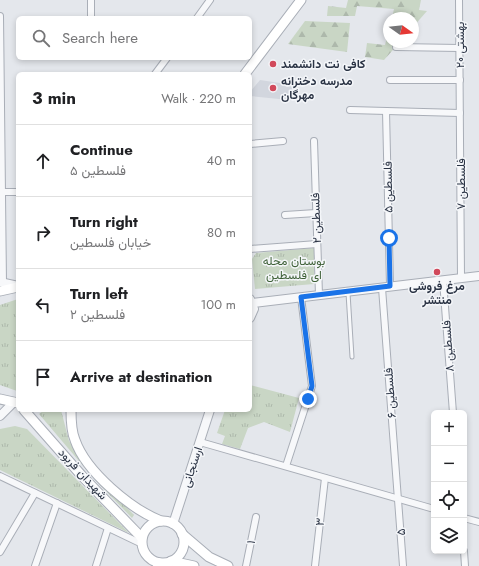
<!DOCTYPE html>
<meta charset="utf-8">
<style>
body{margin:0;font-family:Jost,Vazirmatn,sans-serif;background:#f6f6f6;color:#202124}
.controls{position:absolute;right:12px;bottom:12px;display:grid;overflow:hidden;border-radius:6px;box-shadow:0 2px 6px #0003}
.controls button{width:36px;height:36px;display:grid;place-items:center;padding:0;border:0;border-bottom:1px solid #e0e0e0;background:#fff;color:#202124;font:20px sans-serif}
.compass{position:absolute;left:383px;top:12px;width:36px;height:36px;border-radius:50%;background:#fff;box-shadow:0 2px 6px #0003;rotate:105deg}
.stop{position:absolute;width:12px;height:12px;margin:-9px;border:3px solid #1a73e8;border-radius:50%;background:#fff}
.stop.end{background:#1a73e8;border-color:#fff;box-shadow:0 1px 4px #0008}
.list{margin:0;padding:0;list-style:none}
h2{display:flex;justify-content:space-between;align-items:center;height:52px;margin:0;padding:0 16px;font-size:17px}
h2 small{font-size:13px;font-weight:400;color:#757577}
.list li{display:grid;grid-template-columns:26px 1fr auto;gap:12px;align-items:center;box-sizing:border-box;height:72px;padding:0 16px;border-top:1px solid #e0e0e0}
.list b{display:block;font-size:15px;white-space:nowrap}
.list p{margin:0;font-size:13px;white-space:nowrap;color:#757577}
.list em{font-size:13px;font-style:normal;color:#757577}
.icon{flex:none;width:22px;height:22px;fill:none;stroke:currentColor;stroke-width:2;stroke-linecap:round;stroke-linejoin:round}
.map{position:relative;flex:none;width:479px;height:566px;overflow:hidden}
.search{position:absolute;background:#fff;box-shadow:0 2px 6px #0003;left:16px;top:16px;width:236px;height:44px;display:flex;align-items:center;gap:10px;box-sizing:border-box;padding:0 14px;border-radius:6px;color:#757577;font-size:15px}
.panel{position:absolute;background:#fff;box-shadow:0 2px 6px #0003;left:16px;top:72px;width:236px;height:340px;border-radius:6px}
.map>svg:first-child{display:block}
.built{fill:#d2d6de}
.grass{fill:url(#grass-tufts)}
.forest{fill:url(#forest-firs)}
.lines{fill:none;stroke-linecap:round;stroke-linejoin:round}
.service-casing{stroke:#a9aeb7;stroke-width:5}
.minor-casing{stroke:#a9aeb7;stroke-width:8}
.tertiary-casing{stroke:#a9aeb7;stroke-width:10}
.secondary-casing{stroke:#a9aeb7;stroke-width:11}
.service{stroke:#f7f8fa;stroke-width:3}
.minor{stroke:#f7f8fa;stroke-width:6}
.tertiary{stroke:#f7f8fa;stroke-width:8}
.secondary{stroke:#fff;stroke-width:9}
.route{stroke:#1a73e8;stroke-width:5}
.poi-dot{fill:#d1495b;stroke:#f4f6f9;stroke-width:1.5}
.labels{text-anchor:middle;stroke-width:3;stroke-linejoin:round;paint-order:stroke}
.street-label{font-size:12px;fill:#2b3445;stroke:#f4f6f9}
.poi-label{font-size:12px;font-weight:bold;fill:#2b3445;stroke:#f4f6f9;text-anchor:start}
.park-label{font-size:12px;fill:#3f6138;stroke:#f4f6f9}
</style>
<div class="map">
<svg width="479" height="566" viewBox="0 0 479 566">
<defs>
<pattern id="grass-tufts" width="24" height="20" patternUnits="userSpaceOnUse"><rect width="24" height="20" fill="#c9d6c5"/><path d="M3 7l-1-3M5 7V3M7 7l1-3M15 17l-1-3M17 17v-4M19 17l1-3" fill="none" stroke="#adb8ab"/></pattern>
<pattern id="forest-firs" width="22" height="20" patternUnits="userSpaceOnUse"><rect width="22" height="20" fill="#c9d6c5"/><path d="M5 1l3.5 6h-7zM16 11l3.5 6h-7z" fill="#adb8ab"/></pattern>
</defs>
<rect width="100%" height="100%" fill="#e4e7ec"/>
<polygon class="built" points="260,80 293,85 289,100 250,96 250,92"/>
<g class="grass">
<polygon points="314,248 314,284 255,289 252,259 256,253"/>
<polygon points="18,299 18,391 17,391 0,385 0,305"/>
<polygon points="250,385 299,398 290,432 264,422 248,428 240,449 222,444 225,436 217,433 225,410 250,410"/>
<polygon points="44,410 61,410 69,441 99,479 134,515 132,518 96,481 39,414"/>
<polygon points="15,426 27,429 129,533 0,470 0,429"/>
</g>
<g class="forest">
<polygon points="348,0 421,0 419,10 427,11 413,27 413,18 392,18 394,9 357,6 355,16 327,16 328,6 346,8"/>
<polygon points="305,21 350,23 347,52 288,44"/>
<polygon points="389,29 389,42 400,42 384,60 365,57 367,43 385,45"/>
</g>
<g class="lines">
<defs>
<polyline id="service" points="348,293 352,357"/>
<g id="minor">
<polyline points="459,0 461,278"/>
<polyline points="0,16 3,283"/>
<polyline points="91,18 91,0"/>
<polyline points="197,18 210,0"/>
<polyline points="396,47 460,48"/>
<polyline points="155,74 167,58"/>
<polyline points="390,80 460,80"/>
<polyline points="350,110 460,113"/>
<polyline points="386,111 390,286"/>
<polyline points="314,141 319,295"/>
<polyline points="250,144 283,141"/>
<polyline points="2,192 18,192"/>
<polyline points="285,215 316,213"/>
<polyline points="250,249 317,244"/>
<polyline points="443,280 453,413"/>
<polyline points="382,288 403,566"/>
<polyline points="200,442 434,509"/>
<polyline points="286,466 312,386 301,297"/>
<polyline points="0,476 142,544"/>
<polyline points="464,518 479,522"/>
<polyline points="464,551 465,566"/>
<polyline points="0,552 35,493"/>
<polyline points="35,566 57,503"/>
<polyline points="96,566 108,528"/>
<polyline points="246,566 256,517"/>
<polyline points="315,566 325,478"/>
</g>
<g id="tertiary">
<polyline points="0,282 18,286"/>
<polyline points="253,303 479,276"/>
<polyline points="250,318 254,309 250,299"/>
<polyline points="0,416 14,402"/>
<polyline points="173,524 210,410"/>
<polyline points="157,566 158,562"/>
</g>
<g id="secondary">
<polyline points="245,74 301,0"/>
<polyline points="0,291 18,287"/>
<polyline points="0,399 18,403"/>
<polyline points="24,410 82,476 142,538"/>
<path d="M71,410C71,420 71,431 75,440C86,472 131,509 161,521"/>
<circle cx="163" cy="542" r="21"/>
<polyline points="182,534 209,557 228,566"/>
<polyline points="171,561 194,566"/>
</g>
</defs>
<use href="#service" class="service-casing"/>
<use href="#minor" class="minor-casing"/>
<use href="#tertiary" class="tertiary-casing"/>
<use href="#secondary" class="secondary-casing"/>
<use href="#service" class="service"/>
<use href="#minor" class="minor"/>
<use href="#tertiary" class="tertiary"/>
<use href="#secondary" class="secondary"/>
</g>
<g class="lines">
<polyline class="route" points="308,399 312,386 301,297 390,286 389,238"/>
</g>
<g class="poi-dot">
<circle cx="273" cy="64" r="4"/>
<circle cx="273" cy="88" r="4"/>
<circle cx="437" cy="272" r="4"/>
</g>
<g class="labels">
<g class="street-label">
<text transform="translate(460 45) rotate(-90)" y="4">بهشتی ۲۰</text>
<text transform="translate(461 184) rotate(-90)" y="4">فلسطین ۷</text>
<text transform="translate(388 187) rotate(-91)" y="4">فلسطین ۵</text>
<text transform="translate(316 218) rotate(-92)" y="4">فلسطین ۲</text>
<text transform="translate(448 346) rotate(-94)" y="4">فلسطین ۸</text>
<text transform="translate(390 393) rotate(-94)" y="4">فلسطین ۶</text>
<text transform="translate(192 467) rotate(-72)" y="4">ارسنجانی</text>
<text transform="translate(83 474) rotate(47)" y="4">شهيدان فربود</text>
<text transform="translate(320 522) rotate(-84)" y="4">۳</text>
<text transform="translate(401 532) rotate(-94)" y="4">۵</text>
<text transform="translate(251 542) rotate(-79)" y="4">۱</text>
</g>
<g class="poi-label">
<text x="281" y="68">کافی نت دانشمند</text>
<text x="281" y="85">مدرسه دخترانه<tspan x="281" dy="14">مهرگان</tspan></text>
<text x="437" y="290" text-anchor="middle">مرغ فروشی<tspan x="437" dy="14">منتشر</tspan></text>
</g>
<g class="park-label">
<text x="294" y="265">بوستان محله<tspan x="294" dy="14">ای فلسطین</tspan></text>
</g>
</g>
</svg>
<div class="controls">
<button>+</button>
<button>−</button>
<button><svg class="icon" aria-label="locate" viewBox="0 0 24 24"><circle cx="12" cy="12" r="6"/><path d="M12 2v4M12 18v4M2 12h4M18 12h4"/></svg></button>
<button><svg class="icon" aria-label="layers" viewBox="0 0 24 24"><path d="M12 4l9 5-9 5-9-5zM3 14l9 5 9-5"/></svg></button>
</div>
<svg class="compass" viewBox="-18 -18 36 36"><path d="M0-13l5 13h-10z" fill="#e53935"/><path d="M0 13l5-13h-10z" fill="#757577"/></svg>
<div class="stop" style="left:389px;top:238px"></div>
<div class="stop end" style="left:308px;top:399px"></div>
<div class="search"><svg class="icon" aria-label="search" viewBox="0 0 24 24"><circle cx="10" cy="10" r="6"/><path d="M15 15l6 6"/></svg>Search here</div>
<section class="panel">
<h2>3 min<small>Walk · 220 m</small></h2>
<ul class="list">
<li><svg class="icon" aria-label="ahead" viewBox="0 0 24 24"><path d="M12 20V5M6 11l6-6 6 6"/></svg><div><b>Continue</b><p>فلسطین ۵</p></div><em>40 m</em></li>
<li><svg class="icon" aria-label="right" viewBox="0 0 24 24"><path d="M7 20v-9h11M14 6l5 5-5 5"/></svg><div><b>Turn right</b><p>خیابان فلسطین</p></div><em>80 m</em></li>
<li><svg class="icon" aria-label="left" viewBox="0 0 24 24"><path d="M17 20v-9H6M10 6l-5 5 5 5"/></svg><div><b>Turn left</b><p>فلسطین ۲</p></div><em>100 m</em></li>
<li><svg class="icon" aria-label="arrive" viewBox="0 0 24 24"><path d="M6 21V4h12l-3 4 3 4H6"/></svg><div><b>Arrive at destination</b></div></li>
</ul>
</section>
</div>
